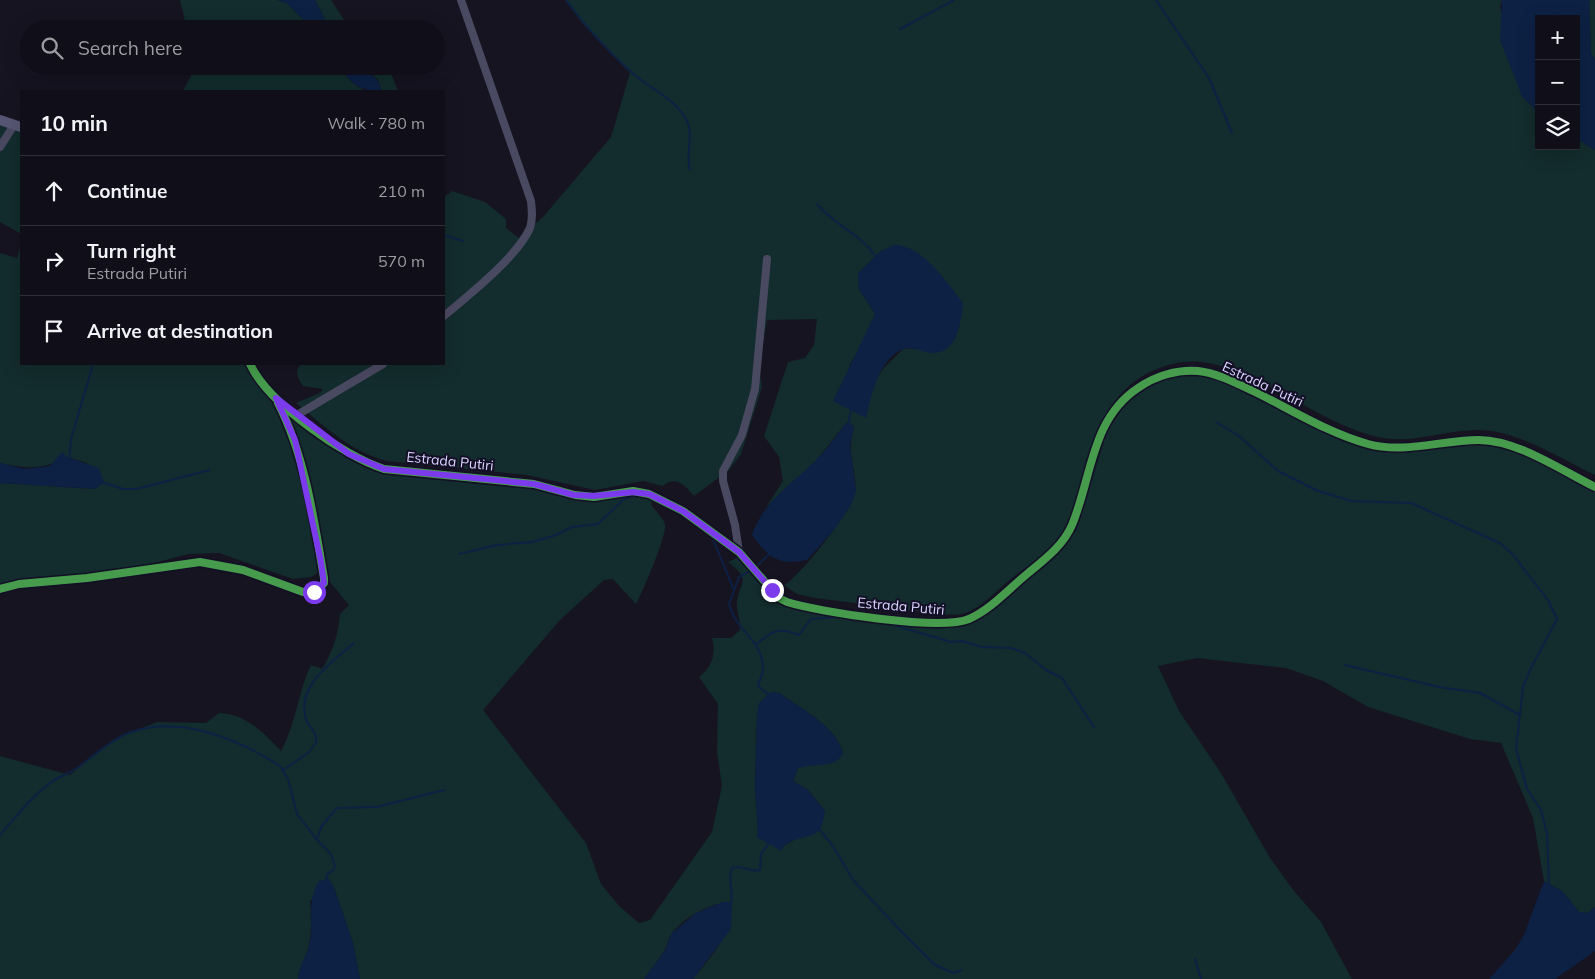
<!DOCTYPE html>
<meta charset="utf-8">
<style>
body{margin:0;font-family:Mulish,sans-serif;background:#1e1d26;color:#f1f3f6}
.controls{position:absolute;right:15px;top:15px;display:grid;overflow:hidden;border-radius:0px;box-shadow:0 5px 20px #0002}
.controls button{width:45px;height:45px;display:grid;place-items:center;padding:0;border:0;border-bottom:1px solid #302f38;background:#100f19;color:#f1f3f6;font:25px sans-serif}
.stop{position:absolute;width:15px;height:15px;margin:-11px;border:4px solid #7c3aed;border-radius:50%;background:#fff}
.stop.end{background:#7c3aed;border-color:#fff;box-shadow:0 1px 5px #0008}
.list{margin:0;padding:0;list-style:none}
h2{display:flex;justify-content:space-between;align-items:center;height:65px;margin:0;padding:0 20px;font-size:21px}
h2 small{font-size:16px;font-weight:400;color:#9c9ca2}
.list li{display:grid;grid-template-columns:32px 1fr auto;gap:15px;align-items:center;box-sizing:border-box;height:70px;padding:0 20px;border-top:1px solid #302f38}
.list b{display:block;font-size:19px;white-space:nowrap}
.list p{margin:0;font-size:16px;white-space:nowrap;color:#9c9ca2}
.list em{font-size:16px;font-style:normal;color:#9c9ca2}
.icon{flex:none;width:28px;height:28px;fill:none;stroke:currentColor;stroke-width:2;stroke-linecap:round;stroke-linejoin:round}
.map{position:relative;flex:none;width:1595px;height:979px;overflow:hidden}
.search{position:absolute;background:#100f19;box-shadow:0 5px 20px #0002;left:20px;top:20px;width:425px;height:55px;display:flex;align-items:center;gap:12px;box-sizing:border-box;padding:0 18px;border-radius:28px;color:#9c9ca2;font-size:19px}
.panel{position:absolute;background:#100f19;box-shadow:0 5px 20px #0002;left:20px;top:90px;width:425px;height:275px;border-radius:0px}
.map>svg:first-child{display:block}
.green{fill:#132c2d;fill-rule:evenodd}
.water{fill:#0d2144}
.lines{fill:none;stroke-linecap:round;stroke-linejoin:round}
.stream{stroke:#0d2144;stroke-width:2}
.street{stroke:#4a4962;stroke-width:8}
.secondary{stroke:#575674;stroke-width:10}
.cycleway-casing{stroke:#130f26;stroke-width:11}
.cycleway{stroke:#469c4c;stroke-width:8}
.route{stroke:#7c3aed;stroke-width:6}
.labels{text-anchor:middle;stroke-width:4;stroke-linejoin:round;paint-order:stroke}
.street-label{font-size:14px;fill:#d9d4ff;stroke:#130f26}
</style>
<div class="map">
<svg width="1595" height="979" viewBox="0 0 1595 979">
<rect width="100%" height="100%" fill="#161421"/>
<g class="green">
<polygon points="180,0 277,0 287,3 312,29 187,29"/>
<polygon points="315,0 331,0 350,29 330,29"/>
<path d="M566,0H1502L1500,7L1522,96L1539,113V146H1576V138L1595,150V475C1559,458 1518,430 1477,430C1441,430 1410,446 1374,436C1317,422 1258,368 1201,362C1183,360 1163,365 1146,374C1103,398 1093,443 1080,488C1076,503 1072,518 1063,532C1050,552 1025,567 1007,582C994,593 978,611 961,614C945,616 925,612 909,610C877,606 846,602 815,598L797,594L784,585C799,578 853,509 855,492C857,477 850,460 851,445C851,439 853,432 854,426L846,423L816,461L766,507L783,481L779,457L764,436L788,362L805,358L814,345L817,319L767,320L759,368L762,387L741,454L729,470L694,496C685,485 675,475 663,486L643,481L595,490L527,475L387,461C351,452 324,426 296,403L320,393L323,389L303,386C298,379 294,371 301,364H444V197L452,191L485,202L506,219V228L519,238L543,217L611,137L630,73L582,23ZM881,251L918,349H903L882,370L874,383L849,366L863,343L875,314L859,289L858,273Z"/>
<polygon points="1589,0 1595,0 1595,60 1591,53"/>
<polygon points="196,66 337,66 353,83 365,91 183,91"/>
<polygon points="363,66 388,66 398,91 382,91 378,80"/>
<polygon points="0,119 21,126 21,234 0,222"/>
<path d="M21,245V364H248L254,376L357,460L497,482L577,497L634,492L653,498L651,505C655,510 663,518 665,524C668,533 642,593 636,604L613,579L604,580L560,620L483,710L586,843L601,884L620,907L639,923L650,920L712,832L722,786L717,752L718,704L699,677C711,667 717,655 712,638H731L740,630C741,620 736,611 737,602C741,579 751,580 728,562L739,557L782,597L813,608L961,624L1057,553L1077,529L1106,434L1121,407L1156,379L1199,372L1376,447L1488,440L1595,486V907L1588,913L1579,912L1563,892L1544,881L1533,818L1501,743L1470,739L1368,707L1323,681L1286,668L1197,658L1158,666L1179,711L1221,773L1270,858L1294,891L1321,922L1352,979H693C710,958 735,931 731,902C711,903 686,916 673,932C668,938 667,947 663,953C657,962 650,971 644,979H360L353,943L333,885L310,901C311,916 312,930 309,945C307,957 299,966 298,979H0V756L70,775L114,739L157,722L206,723L219,713C246,714 263,732 281,751C296,724 298,692 311,665L322,669C333,652 338,634 340,614L349,605L321,571L311,577L293,579L219,553L189,554L115,573L0,585V483L95,489L87,463L67,457C42,470 27,469 0,463V253L17,258ZM771,692L779,693C800,708 836,726 843,753L830,764H809L798,768L793,781L808,790L825,811L794,840L783,846L758,832L755,786L757,716Z"/>
</g>
<g class="water">
<polygon points="277,0 315,0 330,29 312,29 287,3"/>
<polygon points="1502,0 1589,0 1591,53 1595,60 1595,150 1576,138 1576,19 1539,19 1539,113 1522,96 1500,40"/>
<path d="M337,66H362L378,81L382,91C357,91 354,84 337,66Z"/>
<path d="M895,245C924,246 946,282 963,303C961,322 958,354 931,353C922,352 913,346 904,349C879,357 871,396 866,418L833,401L875,314L859,289L858,273L881,251Z"/>
<path d="M846,423L854,426L850,446L856,491L851,505L834,530L807,560C778,566 769,558 752,535C762,503 791,485 814,462C826,451 836,436 846,423Z"/>
<polygon points="62,452 67,457 99,468 104,482 96,489 0,483 0,463 25,469 50,466"/>
<path d="M771,692L779,693C800,708 836,726 843,753C837,769 812,763 798,768L793,781L808,790L825,811C824,816 823,822 821,827C813,842 788,834 781,851L757,837L758,832L755,786L757,716L759,703Z"/>
<path d="M329,879L333,885L353,943L360,979H298C299,966 306,957 309,946C315,921 305,904 319,881Z"/>
<polygon points="1544,881 1563,892 1579,912 1588,913 1595,907 1595,951 1555,979 1489,979 1515,950 1524,935"/>
<polygon points="723,902 732,902 731,929 693,979 644,979 664,952 672,933 696,913"/>
</g>
<g class="lines">
<g class="stream">
<path d="M566,0C584,25 607,50 630,71C648,88 676,98 687,121C694,135 685,154 690,170"/>
<polyline points="1156,0 1209,78 1232,133"/>
<polyline points="900,29 954,0"/>
<path d="M817,204C834,225 861,234 876,257"/>
<polyline points="444,235 463,241"/>
<polyline points="1216,422 1239,436 1278,471 1318,491 1352,501 1411,503 1500,543 1513,555 1548,600 1557,619 1530,670 1523,687 1516,749 1527,789 1541,810 1547,834 1549,884"/>
<polyline points="848,426 851,409"/>
<polyline points="69,460 71,439 93,364"/>
<polyline points="101,482 123,489 136,489 210,470"/>
<polyline points="713,539 733,588"/>
<polyline points="459,554 497,545 532,542 556,535 572,527 598,524 624,499 634,496"/>
<polyline points="756,567 769,554"/>
<path d="M750,571L739,577L729,604C734,629 762,639 763,667C764,674 759,679 758,686L769,695"/>
<polyline points="893,625 951,642 962,641 982,647 1011,648 1025,653 1046,670 1062,678 1094,727"/>
<path d="M757,644C773,630 778,627 799,635L811,619L837,617"/>
<polyline points="1345,665 1439,687 1480,693 1520,715"/>
<path d="M283,770L308,753L316,743C319,733 309,728 306,719C295,687 333,661 354,643"/>
<polyline points="819,829 833,846 853,880 899,929 935,965 953,973 962,970"/>
<path d="M0,835C16,817 30,798 50,783C59,776 71,773 80,766C96,754 112,739 131,732C180,715 238,739 280,766L288,779L297,814L317,840L331,854L335,866L333,871L328,873L326,880"/>
<polyline points="317,840 321,827 337,808 377,807 444,790"/>
<path d="M731,904C734,890 727,880 732,868C741,864 750,873 760,870L761,854L770,842"/>
<polyline points="1195,959 1201,979"/>
</g>
<g class="street">
<polyline points="0,147 14,125"/>
<path d="M444,316C469,295 517,257 530,228C533,219 532,210 531,201L461,0"/>
<polyline points="297,415 383,364"/>
<polyline points="739,552 735,525 723,481 723,471 742,435 755,389 767,259"/>
<path d="M0,589L19,584L87,578L200,562L243,570L303,592L318,590L324,583V578C314,519 305,455 278,402"/>
</g>
<g class="secondary">
<polyline points="0,120 21,127"/>
<path d="M250,364C268,403 343,456 384,469L534,484L575,495L594,497L633,491L649,494L683,511L739,552L779,598L787,602C819,612 940,631 969,619C990,610 1009,589 1027,574C1044,560 1063,546 1072,525C1092,477 1091,419 1138,388C1155,376 1178,369 1198,371C1217,373 1236,383 1253,391C1290,409 1328,433 1368,444C1404,454 1441,440 1479,440C1517,440 1561,470 1595,487"/>
</g>
<defs>
<g id="cycleway">
<path d="M250,364C268,403 343,456 384,469L534,484L575,495L594,497L633,491L649,494L683,511L739,552L779,598L787,602C819,612 940,631 969,619C990,610 1009,589 1027,574C1044,560 1063,546 1072,525C1092,477 1091,419 1138,388C1155,376 1178,369 1198,371C1217,373 1236,383 1253,391C1290,409 1328,433 1368,444C1404,454 1441,440 1479,440C1517,440 1561,470 1595,487"/>
<path d="M0,589L19,584L87,578L200,562L243,570L303,592L318,590L324,583V578C314,519 305,456 278,403"/>
</g>
</defs>
<use href="#cycleway" class="cycleway-casing"/>
<use href="#cycleway" class="cycleway"/>
</g>
<g class="lines">
<polyline class="route" points="314,592 324,583 321,562 295,440 276,398 349,454 384,469 534,484 574,495 594,496 633,492 649,494 683,511 739,552 772,590"/>
</g>
<g class="labels">
<g class="street-label">
<text transform="translate(1263 384) rotate(25)" y="5">Estrada Putiri</text>
<text transform="translate(450 461) rotate(6)" y="5">Estrada Putiri</text>
<text transform="translate(901 606) rotate(5)" y="5">Estrada Putiri</text>
</g>
</g>
</svg>
<div class="controls">
<button>+</button>
<button>−</button>
<button><svg class="icon" aria-label="layers" viewBox="0 0 24 24"><path d="M12 4l9 5-9 5-9-5zM3 14l9 5 9-5"/></svg></button>
</div>
<div class="stop" style="left:314px;top:592px"></div>
<div class="stop end" style="left:772px;top:590px"></div>
<div class="search"><svg class="icon" aria-label="search" viewBox="0 0 24 24"><circle cx="10" cy="10" r="6"/><path d="M15 15l6 6"/></svg>Search here</div>
<section class="panel">
<h2>10 min<small>Walk · 780 m</small></h2>
<ul class="list">
<li><svg class="icon" aria-label="ahead" viewBox="0 0 24 24"><path d="M12 20V5M6 11l6-6 6 6"/></svg><div><b>Continue</b></div><em>210 m</em></li>
<li><svg class="icon" aria-label="right" viewBox="0 0 24 24"><path d="M7 20v-9h11M14 6l5 5-5 5"/></svg><div><b>Turn right</b><p>Estrada Putiri</p></div><em>570 m</em></li>
<li><svg class="icon" aria-label="arrive" viewBox="0 0 24 24"><path d="M6 21V4h12l-3 4 3 4H6"/></svg><div><b>Arrive at destination</b></div></li>
</ul>
</section>
</div>
